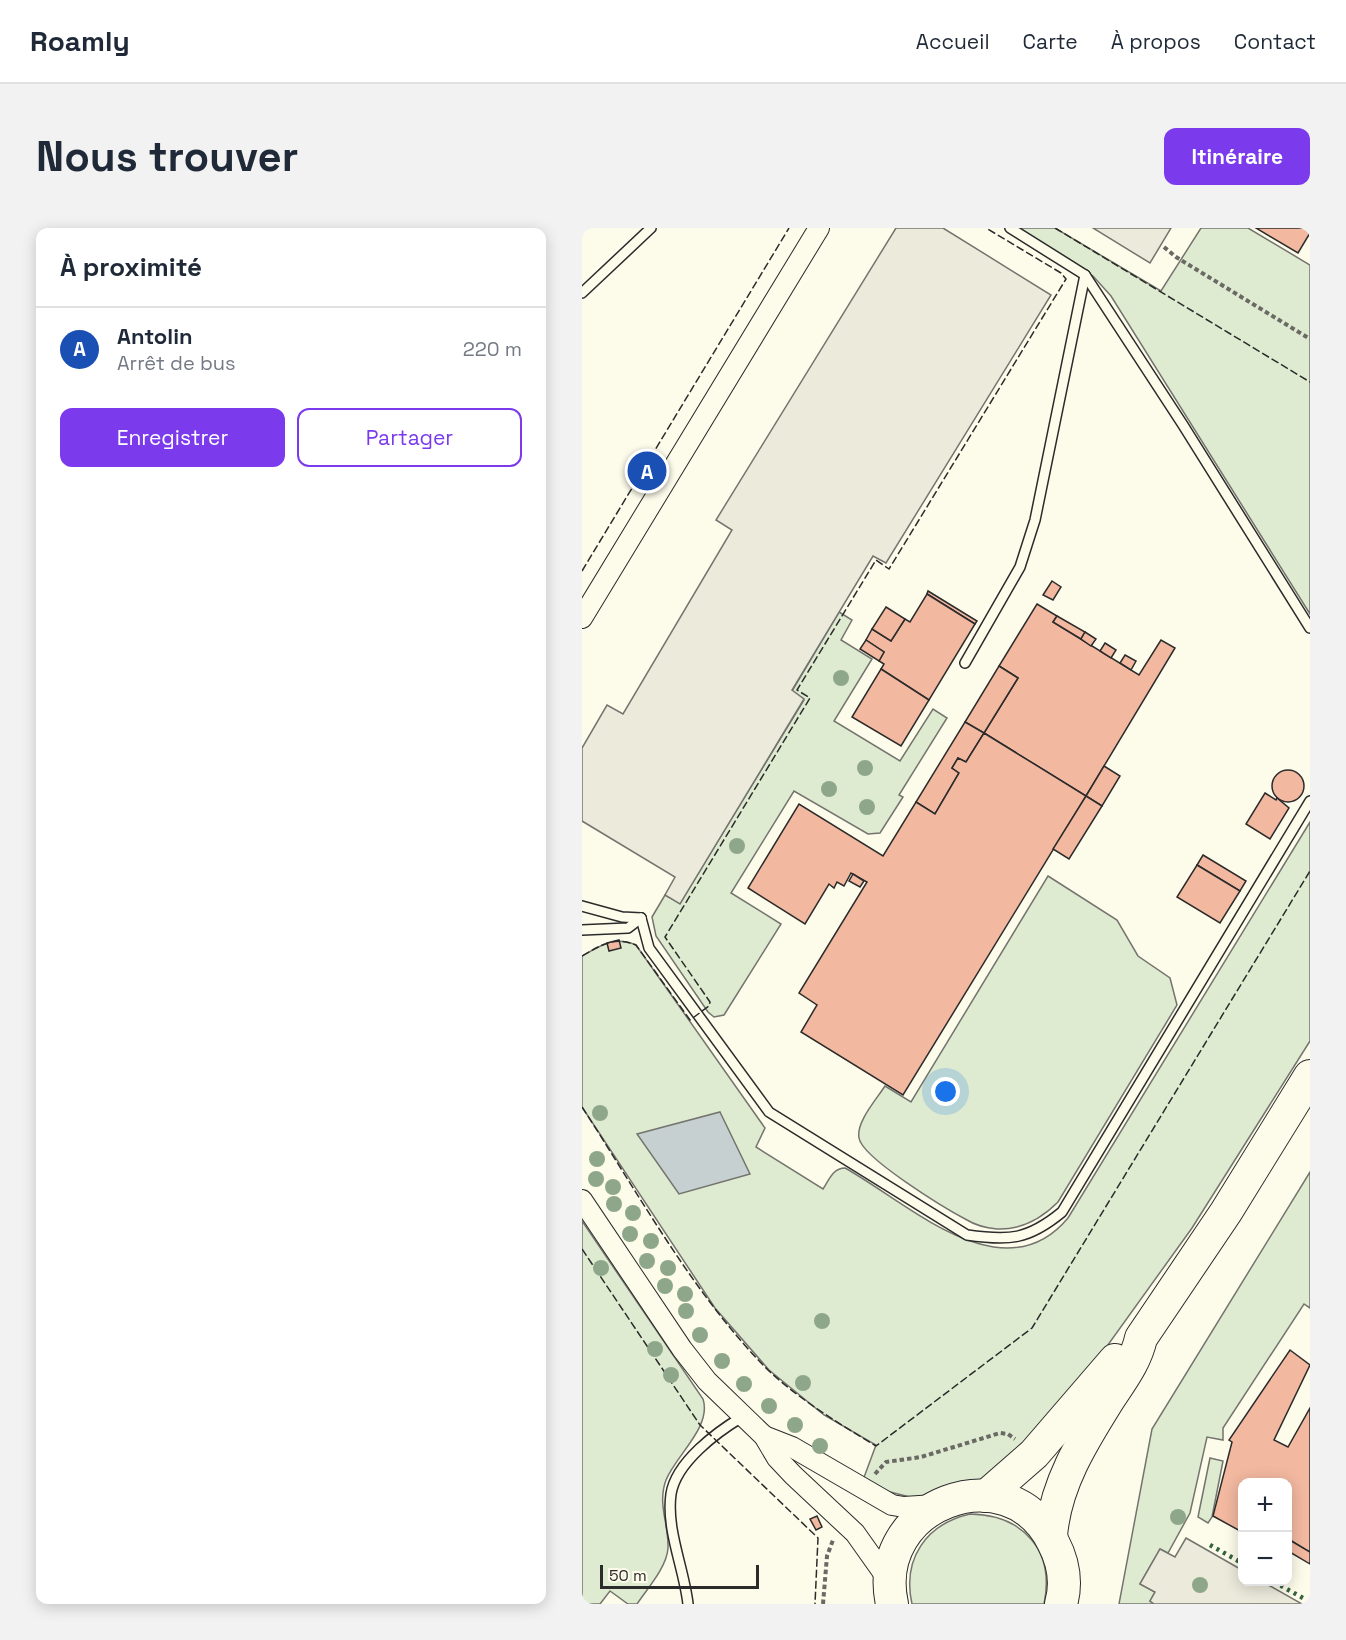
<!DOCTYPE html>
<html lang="fr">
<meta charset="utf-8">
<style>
body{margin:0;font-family:"Space Grotesk",sans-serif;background:#f2f2f3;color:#1f2937}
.controls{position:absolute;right:18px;bottom:18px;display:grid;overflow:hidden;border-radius:12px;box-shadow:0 3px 15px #0003}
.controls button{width:54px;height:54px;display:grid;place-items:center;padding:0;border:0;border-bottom:2px solid #e0e1e3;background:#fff;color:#1f2937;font:30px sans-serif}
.scale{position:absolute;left:18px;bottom:15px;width:159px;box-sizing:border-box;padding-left:6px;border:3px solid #2b2b2b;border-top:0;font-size:16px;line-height:21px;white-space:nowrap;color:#2b2b2b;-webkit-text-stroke:4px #fdfbea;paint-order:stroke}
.you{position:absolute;left:364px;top:864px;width:21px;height:21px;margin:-15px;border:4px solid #fff;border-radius:50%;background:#1a73e8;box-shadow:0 0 0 9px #1a73e833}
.badge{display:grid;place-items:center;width:39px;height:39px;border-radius:50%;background:#7c3aed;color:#fff;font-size:20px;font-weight:700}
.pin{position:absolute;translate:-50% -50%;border:3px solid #fff;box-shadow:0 2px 6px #0006}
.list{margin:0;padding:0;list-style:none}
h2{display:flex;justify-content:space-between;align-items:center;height:78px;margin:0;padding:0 24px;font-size:26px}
h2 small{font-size:20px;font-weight:400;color:#747a83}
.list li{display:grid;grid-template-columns:39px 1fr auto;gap:18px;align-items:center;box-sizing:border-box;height:84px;padding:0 24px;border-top:2px solid #e0e1e3}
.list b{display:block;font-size:22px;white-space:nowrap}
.list p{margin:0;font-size:20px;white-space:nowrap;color:#747a83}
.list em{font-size:20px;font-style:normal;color:#747a83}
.actions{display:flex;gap:12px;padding:18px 24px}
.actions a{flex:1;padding:14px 0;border:2px solid #7c3aed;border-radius:12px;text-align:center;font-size:21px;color:#7c3aed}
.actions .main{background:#7c3aed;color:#fff}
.map{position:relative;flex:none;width:728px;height:1376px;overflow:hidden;border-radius:12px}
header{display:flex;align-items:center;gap:36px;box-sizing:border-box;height:84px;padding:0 30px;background:#fff;border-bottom:2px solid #e0e1e3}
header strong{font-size:28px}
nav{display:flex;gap:33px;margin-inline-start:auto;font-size:21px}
.intro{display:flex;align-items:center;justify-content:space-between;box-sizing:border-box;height:144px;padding:0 36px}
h1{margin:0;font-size:42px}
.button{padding:15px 27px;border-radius:12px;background:#7c3aed;color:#fff;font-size:21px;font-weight:700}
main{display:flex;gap:36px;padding:0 36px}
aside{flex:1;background:#fff;border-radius:12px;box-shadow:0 3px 15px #0003}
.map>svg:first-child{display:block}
.green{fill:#deebd1;stroke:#74746e;stroke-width:1.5}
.parking{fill:#eceadb;stroke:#74746e;stroke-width:1.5}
.water{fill:#c7d0d0;stroke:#74746e;stroke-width:1.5}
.building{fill:#f2b8a0;stroke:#2b2b2b;stroke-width:1.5}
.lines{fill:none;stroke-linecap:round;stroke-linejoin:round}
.service-casing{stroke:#2b2b2b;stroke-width:12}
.minor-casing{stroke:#2b2b2b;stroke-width:22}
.trunk-casing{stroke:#2b2b2b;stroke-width:34}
.path{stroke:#6a6964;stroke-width:4;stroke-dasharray:4.5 3;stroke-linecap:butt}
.service{stroke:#fdfbea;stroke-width:9}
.minor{stroke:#fdfbea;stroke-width:20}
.trunk{stroke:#fdfbea;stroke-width:32}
.hedge{stroke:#34623c;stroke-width:4.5;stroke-dasharray:3 4.5;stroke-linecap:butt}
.fence{stroke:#2b2b2b;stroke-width:1.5;stroke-dasharray:8 3;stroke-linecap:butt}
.tree{fill:#8ea78a}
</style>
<header>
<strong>Roamly</strong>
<nav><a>Accueil</a><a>Carte</a><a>À propos</a><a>Contact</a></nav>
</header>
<div class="intro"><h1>Nous trouver</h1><a class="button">Itinéraire</a></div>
<main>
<aside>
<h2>À proximité<small></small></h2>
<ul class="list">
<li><span class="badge" style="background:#1a4fb4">A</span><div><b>Antolin</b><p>Arrêt de bus</p></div><em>220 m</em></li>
</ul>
<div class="actions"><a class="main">Enregistrer</a><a>Partager</a></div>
</aside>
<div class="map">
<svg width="728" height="1376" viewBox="0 0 728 1376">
<rect width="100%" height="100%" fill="#fdfbea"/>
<g class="green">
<polygon points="432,0 473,0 579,63 619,0 666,0 728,37 728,386 529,68 511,48"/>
<polygon points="257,384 270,392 259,412 290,431 252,493 318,533 351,481 365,490 317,567 321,569 298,605 286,606 212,563 149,665 199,696 142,787 132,789 126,784 74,708 70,689 83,667 98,675 222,472 210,463"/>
<path d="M728,594V813L610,1000L482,1178L408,1250L332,1270L304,1263L281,1252L294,1217L242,1187L187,1142L133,1080L0,879V728C20,717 31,708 54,717L183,900L174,919L241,961C247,952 251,940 263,940C325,974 421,1068 486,990Z"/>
<path d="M466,648L535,692L556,728L588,750L595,777L476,974C459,991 440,1002 415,1001C405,1000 393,997 385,992C364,981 280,930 277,910C274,894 294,872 303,858L329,874Z"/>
<polygon points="728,944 728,1080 722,1076 641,1200 641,1212 625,1209 608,1285 586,1325 578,1321 558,1356 573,1364 568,1373 572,1376 537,1376 570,1201"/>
<path d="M0,993L121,1171C130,1199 94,1227 84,1252C75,1276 87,1296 86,1320C85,1339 65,1361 55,1376H46L28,1363L18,1376H0Z"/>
<polygon points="628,1230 641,1233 630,1289 626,1295 616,1289"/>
<path d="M388,1286C442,1287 473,1323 462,1376H330C320,1331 344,1296 388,1286Z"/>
</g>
<g class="parking">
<polygon points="314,0 361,0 469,67 304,335 291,328 210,462 222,471 98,676 83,667 93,649 0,593 0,520 25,477 41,486 150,302 134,292"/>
<polygon points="511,0 589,0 568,35"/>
<polygon points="604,1310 660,1342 660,1354 681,1354 720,1376 572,1376 568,1373 573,1364 558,1356 578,1321 593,1329"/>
</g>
<polygon class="water" points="138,884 168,946 97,966 55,906"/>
<g class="building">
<polygon points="674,0 728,0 728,5 716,25"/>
<polygon points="470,353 479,359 471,372 461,367"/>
<polygon points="346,363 395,393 393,396 345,366"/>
<polygon points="345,366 393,396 347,472 299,441 302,436 297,433 302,424 284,412 290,401 309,413 323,391 328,394"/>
<polygon points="455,376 475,388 471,394 557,447 579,412 593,420 504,568 402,505 436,450 417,438"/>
<polygon points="304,379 323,391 309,413 290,401"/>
<polygon points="475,388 503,404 499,411 471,394"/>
<polygon points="503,404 514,411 509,418 499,411"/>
<polygon points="284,412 302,424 297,433 278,421"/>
<polygon points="523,415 534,422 529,430 518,423"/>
<polygon points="543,427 554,433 549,442 538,435"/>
<polygon points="417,438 436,450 402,505 383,494"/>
<polygon points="299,441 347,472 319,518 270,489"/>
<polygon points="383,494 402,505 384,534 376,530 370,540 377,545 353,586 334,574"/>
<polygon points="402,505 504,568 321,867 219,804 235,777 217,765 285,654 269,645 262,658 255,654 252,660 247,656 223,696 166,660 217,576 301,628 334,574 353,586 377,545 370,540 376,530 384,534"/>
<polygon points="522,538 538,548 520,578 504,568"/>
<circle cx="706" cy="558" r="16"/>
<polygon points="683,565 694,572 695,570 707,580 688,611 664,596"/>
<polygon points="504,568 520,578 487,631 471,621"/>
<polygon points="621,627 664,653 658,663 615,637"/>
<polygon points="615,637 658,663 638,695 595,669"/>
<polygon points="271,646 282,653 278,659 267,653"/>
<polygon points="37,712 39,720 27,723 25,715"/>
<polygon points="708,1122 728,1137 692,1212 706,1219 728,1180 728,1324 706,1311 706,1254 660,1254 660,1304 631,1288 650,1214 647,1212"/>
<polygon points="235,1288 240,1299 234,1302 228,1291"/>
<polygon points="706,1311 728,1324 728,1336 706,1323"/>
</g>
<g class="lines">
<defs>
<g id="service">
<polyline points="428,0 503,47 601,197 728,400"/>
<polyline points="0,65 69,0"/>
<polyline points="383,435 438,339 453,292 503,47"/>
<polyline points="0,678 40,689 59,690"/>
<path d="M59,690L67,720L187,884L385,1007C427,1013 446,1012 480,984L728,573"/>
<polyline points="0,702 46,700 59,690"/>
<path d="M106,1376C102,1340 84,1302 89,1266C94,1234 135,1204 160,1189"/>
</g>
<g id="minor">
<polyline points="0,390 237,0"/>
<polyline points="0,972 100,1121 125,1153 182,1208 195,1230 211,1247 273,1305 307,1353"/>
<polyline points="182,1208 210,1219 310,1277 322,1279 353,1277"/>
</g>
<g id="trunk">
<polyline points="404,1268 452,1226 533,1132"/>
<path d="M469,1308C473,1257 500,1214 527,1171C540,1151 554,1133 559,1110L644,984L728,848"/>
<path d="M310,1376C288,1276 426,1224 471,1314C481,1333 485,1355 479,1376"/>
</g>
</defs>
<use href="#service" class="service-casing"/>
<use href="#minor" class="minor-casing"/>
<use href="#trunk" class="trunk-casing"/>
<g class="path">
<polyline points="582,19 594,29 728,111"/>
<polyline points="293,1246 304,1234 339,1229 418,1205 426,1206 433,1211"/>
<polyline points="241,1376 245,1328 251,1312"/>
</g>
<use href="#service" class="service"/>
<use href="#minor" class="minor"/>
<use href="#trunk" class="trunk"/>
<g class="hedge">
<polyline points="628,1317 660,1335"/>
<polyline points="692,1354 721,1370"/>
<polyline points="727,1373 728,1373"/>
</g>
<g class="fence">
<polyline points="473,0 728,154"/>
<polyline points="0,343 207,0"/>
<path d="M0,728C20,717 31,708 54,717L108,792L127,778L128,774L83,709L228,470L215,462L294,332L307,341L484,51L479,45L404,0"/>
<path d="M0,879C56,965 113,1069 186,1142C218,1172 256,1195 294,1218L450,1100L728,643"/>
<polyline points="0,1021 118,1197 236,1310 233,1376"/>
</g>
</g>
<g class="tree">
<circle cx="259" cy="450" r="8"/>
<circle cx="283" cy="540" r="8"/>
<circle cx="247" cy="561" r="8"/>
<circle cx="285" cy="579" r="8"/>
<circle cx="155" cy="618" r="8"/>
<circle cx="18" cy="885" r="8"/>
<circle cx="15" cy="931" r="8"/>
<circle cx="14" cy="951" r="8"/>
<circle cx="31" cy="959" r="8"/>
<circle cx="32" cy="976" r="8"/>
<circle cx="51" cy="985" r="8"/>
<circle cx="48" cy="1006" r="8"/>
<circle cx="69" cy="1013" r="8"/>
<circle cx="65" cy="1033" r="8"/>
<circle cx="19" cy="1040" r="8"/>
<circle cx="86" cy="1040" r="8"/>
<circle cx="83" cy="1058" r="8"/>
<circle cx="103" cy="1066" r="8"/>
<circle cx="104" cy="1083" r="8"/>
<circle cx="240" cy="1093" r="8"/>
<circle cx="118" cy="1107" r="8"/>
<circle cx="73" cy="1121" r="8"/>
<circle cx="140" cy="1133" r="8"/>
<circle cx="89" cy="1147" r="8"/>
<circle cx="221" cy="1155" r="8"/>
<circle cx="162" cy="1156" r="8"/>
<circle cx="187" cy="1178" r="8"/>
<circle cx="213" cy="1197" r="8"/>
<circle cx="238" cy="1218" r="8"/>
<circle cx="596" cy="1289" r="8"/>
<circle cx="618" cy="1357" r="8"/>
</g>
</svg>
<div class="controls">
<button>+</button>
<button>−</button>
</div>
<div class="scale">50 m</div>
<div class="you"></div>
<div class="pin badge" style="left:65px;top:243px;background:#1a4fb4">A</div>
</div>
</main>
